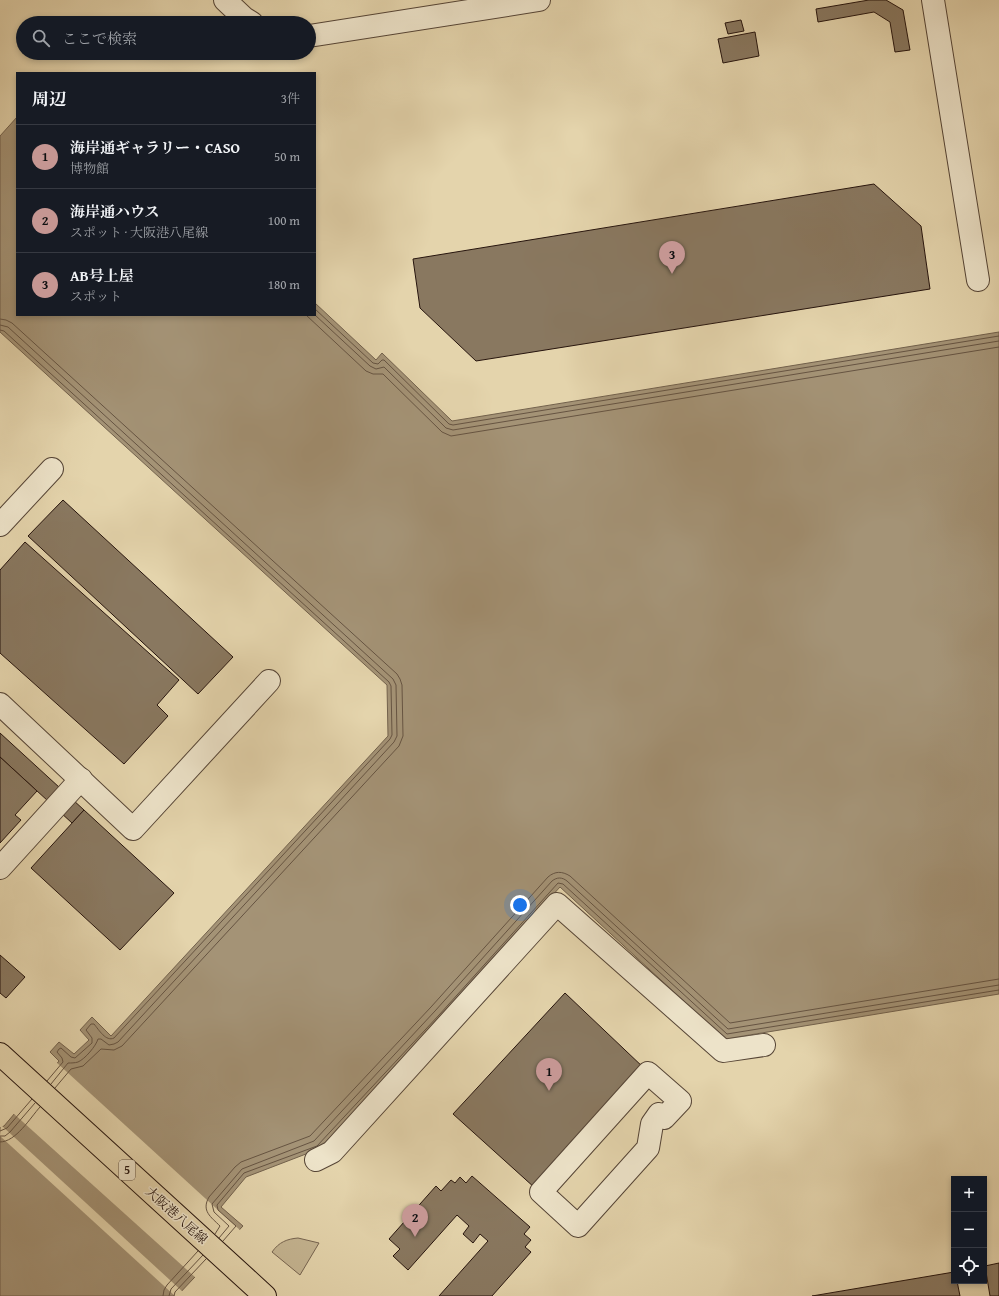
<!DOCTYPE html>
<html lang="ja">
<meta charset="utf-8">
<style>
body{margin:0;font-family:"Gentium Book Plus","Noto Serif JP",serif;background:#242831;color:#f1f3f6}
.controls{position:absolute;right:12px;bottom:12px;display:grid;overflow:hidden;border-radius:0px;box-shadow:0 2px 6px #0003}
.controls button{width:36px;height:36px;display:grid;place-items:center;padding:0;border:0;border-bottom:1px solid #363941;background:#171b24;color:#f1f3f6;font:20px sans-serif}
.you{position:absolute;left:520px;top:905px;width:14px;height:14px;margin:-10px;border:3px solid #fff;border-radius:50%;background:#1a73e8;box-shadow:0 0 0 6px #1a73e833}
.badge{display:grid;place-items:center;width:26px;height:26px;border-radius:50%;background:#c59692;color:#111;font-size:13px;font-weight:700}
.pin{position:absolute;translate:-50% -33px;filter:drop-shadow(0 1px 2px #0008)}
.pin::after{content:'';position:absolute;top:21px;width:14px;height:12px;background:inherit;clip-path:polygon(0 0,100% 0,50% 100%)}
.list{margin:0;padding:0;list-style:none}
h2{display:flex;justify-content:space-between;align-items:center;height:52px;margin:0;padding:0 16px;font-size:17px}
h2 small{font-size:13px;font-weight:400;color:#9ea1a6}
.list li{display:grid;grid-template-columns:26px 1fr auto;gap:12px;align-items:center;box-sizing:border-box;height:64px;padding:0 16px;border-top:1px solid #363941}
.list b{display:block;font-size:15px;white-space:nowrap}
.list p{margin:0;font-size:13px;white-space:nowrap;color:#9ea1a6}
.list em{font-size:13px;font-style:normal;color:#9ea1a6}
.icon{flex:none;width:22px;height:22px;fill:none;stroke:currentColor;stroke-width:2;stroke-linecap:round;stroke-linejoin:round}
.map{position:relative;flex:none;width:999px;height:1296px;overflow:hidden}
.search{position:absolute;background:#171b24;box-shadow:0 2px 6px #0003;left:16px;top:16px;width:300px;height:44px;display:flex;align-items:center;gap:10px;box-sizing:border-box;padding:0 14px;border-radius:22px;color:#9ea1a6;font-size:15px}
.panel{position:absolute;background:#171b24;box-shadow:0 2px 6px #0003;left:16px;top:72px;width:300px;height:244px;border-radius:0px}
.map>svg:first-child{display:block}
.green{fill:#c4b491;stroke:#766450}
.water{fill:#a49376;stroke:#72614c}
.pier{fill:#e4d4ac}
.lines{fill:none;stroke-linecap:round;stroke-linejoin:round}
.shore{stroke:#665442;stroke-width:1}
.building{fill:#897860;stroke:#27150e}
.minor-casing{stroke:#564536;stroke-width:24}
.major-casing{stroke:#27150e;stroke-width:24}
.minor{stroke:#ede3c9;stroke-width:22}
.major{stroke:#e4d4ac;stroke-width:22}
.labels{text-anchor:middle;stroke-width:3;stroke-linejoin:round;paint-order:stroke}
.shield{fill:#ede3c9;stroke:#625346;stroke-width:1}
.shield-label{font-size:12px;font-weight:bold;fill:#27150e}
.street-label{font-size:13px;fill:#27150e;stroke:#ede3c9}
</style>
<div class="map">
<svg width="999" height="1296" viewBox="0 0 999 1296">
<rect width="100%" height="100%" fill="#e4d4ac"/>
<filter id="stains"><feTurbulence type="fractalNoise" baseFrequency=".005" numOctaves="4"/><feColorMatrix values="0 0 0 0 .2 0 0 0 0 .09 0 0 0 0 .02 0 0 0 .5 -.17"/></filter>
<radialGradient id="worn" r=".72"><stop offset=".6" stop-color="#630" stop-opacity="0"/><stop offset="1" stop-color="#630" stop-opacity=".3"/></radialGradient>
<path class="green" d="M298,1238L319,1243L300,1275L272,1252C279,1242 287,1239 298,1238Z"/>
<polygon class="water" points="17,117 17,315 315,315 315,303 376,360 382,353 452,421 999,332 999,994 725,1039 560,887 442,1017 319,1149 246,1177 221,1207 243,1226 177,1296 0,1296 0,1128 4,1126 59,1061 50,1052 59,1042 74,1054 89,1040 80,1030 92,1017 111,1036 388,736 387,685 0,332 0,136"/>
<g class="pier">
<polygon points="56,1062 241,1231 196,1278 13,1113"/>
<polygon points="1,1125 183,1292 179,1296 175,1296 0,1136"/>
</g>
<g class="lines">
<g class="shore">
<polyline points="315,309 373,363 378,364 382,360 384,360 449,424 453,425 999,336"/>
<polyline points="306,315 366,371 373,374 383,374 442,432 451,436 999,347"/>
<polyline points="315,315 370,366 376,369 384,367 446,428 453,430 999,341"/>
<polyline points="0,319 6,320 12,323 397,674 400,679 402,685 403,736 399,746 122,1046 114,1050 101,1049 83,1066 71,1069 55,1088"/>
<path d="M0,325L8,327L393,679L396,685L397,736L394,742L118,1042L114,1044L109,1045L101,1039H98C96,1046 85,1059 78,1062C75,1063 71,1063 68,1063L51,1084"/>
<path d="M0,330L4,331L389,682L391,686L392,735L390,739L114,1038C106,1042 99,1030 94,1024H91L86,1030L92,1038V1043L75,1058L71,1057L61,1048L59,1049L57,1052L62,1058L63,1062L47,1081"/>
<polyline points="0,1131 7,1128 32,1099"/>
<polyline points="0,1136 5,1136 10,1132 35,1103"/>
<path d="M0,1142C16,1142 30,1118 40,1107"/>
<path d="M215,1234L220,1226C211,1217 201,1211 209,1197L235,1167L241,1162L310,1136L431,1007L548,877C555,871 562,871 570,876L730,1023L999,979"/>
<path d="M219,1238L229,1226L214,1212L212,1204L242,1169L314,1141L435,1011L552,881C557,877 562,877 567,881L728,1029L999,985"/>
<polyline points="223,1241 236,1226 218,1210 217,1205 244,1173 317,1146 439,1015 558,883 563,884 727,1034 999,990"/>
<polyline points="163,1296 164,1290 167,1285 198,1251"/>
<polyline points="169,1296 171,1289 203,1255"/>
<polyline points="174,1296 175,1292 206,1259"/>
</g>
</g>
<g class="building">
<polygon points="869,0 886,0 903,10 910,50 895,52 890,22 874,12 818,22 816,9"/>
<polygon points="741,20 744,31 728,34 725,23"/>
<polygon points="755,32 759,56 723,63 718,39"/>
<polygon points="874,184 921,226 930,289 476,361 420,308 413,259"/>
<polygon points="63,500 233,657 198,694 28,536"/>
<polygon points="25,542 179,680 157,705 168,716 124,764 0,653 0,570"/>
<polygon points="0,733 84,810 72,823 0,757"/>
<polygon points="0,757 37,791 15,815 21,820 0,843"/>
<polygon points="84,810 174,893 120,950 31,868"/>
<polygon points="0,955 25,977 6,998 0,993"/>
<polygon points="565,993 645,1069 535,1188 453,1114"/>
<polygon points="472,1176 530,1227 524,1234 531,1240 525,1247 531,1252 492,1296 439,1296 488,1241 480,1234 473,1243 463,1234 469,1226 457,1215 408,1270 393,1256 400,1249 389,1239 436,1186 441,1191 451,1180 455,1183 460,1177 466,1183"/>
<polygon points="999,1263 999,1296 990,1296 985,1266"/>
<polygon points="954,1272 954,1281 957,1281 960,1296 812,1296"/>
</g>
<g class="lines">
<defs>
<g id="minor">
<polyline points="225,0 244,18 252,23"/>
<polyline points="933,0 978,280"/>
<polyline points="309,36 539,0"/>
<polyline points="0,525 52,469"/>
<polyline points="0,704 133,829 269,681"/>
<polyline points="0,868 81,779"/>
<polygon points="648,1073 680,1101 664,1118 659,1114 652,1124 648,1148 578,1226 541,1192"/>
<polyline points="316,1160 332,1152 557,904 723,1051 764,1045"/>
</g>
<polyline id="major" points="0,1054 265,1296"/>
</defs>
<use href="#minor" class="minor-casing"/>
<use href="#major" class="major-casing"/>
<use href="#minor" class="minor"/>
<use href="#major" class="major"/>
</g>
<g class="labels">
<rect class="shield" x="119" y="1160" width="16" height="20" rx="3"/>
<g class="shield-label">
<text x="127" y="1174">5</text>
</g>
<g class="street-label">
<text transform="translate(177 1215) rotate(42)" y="5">大阪港八尾線</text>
</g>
</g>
<rect width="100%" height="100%" filter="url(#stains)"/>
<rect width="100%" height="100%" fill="url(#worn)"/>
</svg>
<div class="controls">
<button>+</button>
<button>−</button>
<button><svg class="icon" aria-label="locate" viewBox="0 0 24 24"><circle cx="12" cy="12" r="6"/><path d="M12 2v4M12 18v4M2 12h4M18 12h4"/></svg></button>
</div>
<div class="you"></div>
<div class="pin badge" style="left:549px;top:1091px">1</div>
<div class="pin badge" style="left:415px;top:1237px">2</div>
<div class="pin badge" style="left:672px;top:274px">3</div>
<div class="search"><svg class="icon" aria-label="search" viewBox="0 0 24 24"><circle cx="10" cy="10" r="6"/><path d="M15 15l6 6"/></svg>ここで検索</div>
<section class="panel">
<h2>周辺<small>3件</small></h2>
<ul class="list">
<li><span class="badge">1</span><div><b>海岸通ギャラリー・CASO</b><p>博物館</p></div><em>50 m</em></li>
<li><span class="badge">2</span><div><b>海岸通ハウス</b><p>スポット · 大阪港八尾線</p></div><em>100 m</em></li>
<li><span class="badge">3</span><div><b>AB号上屋</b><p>スポット</p></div><em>180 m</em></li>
</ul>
</section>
</div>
